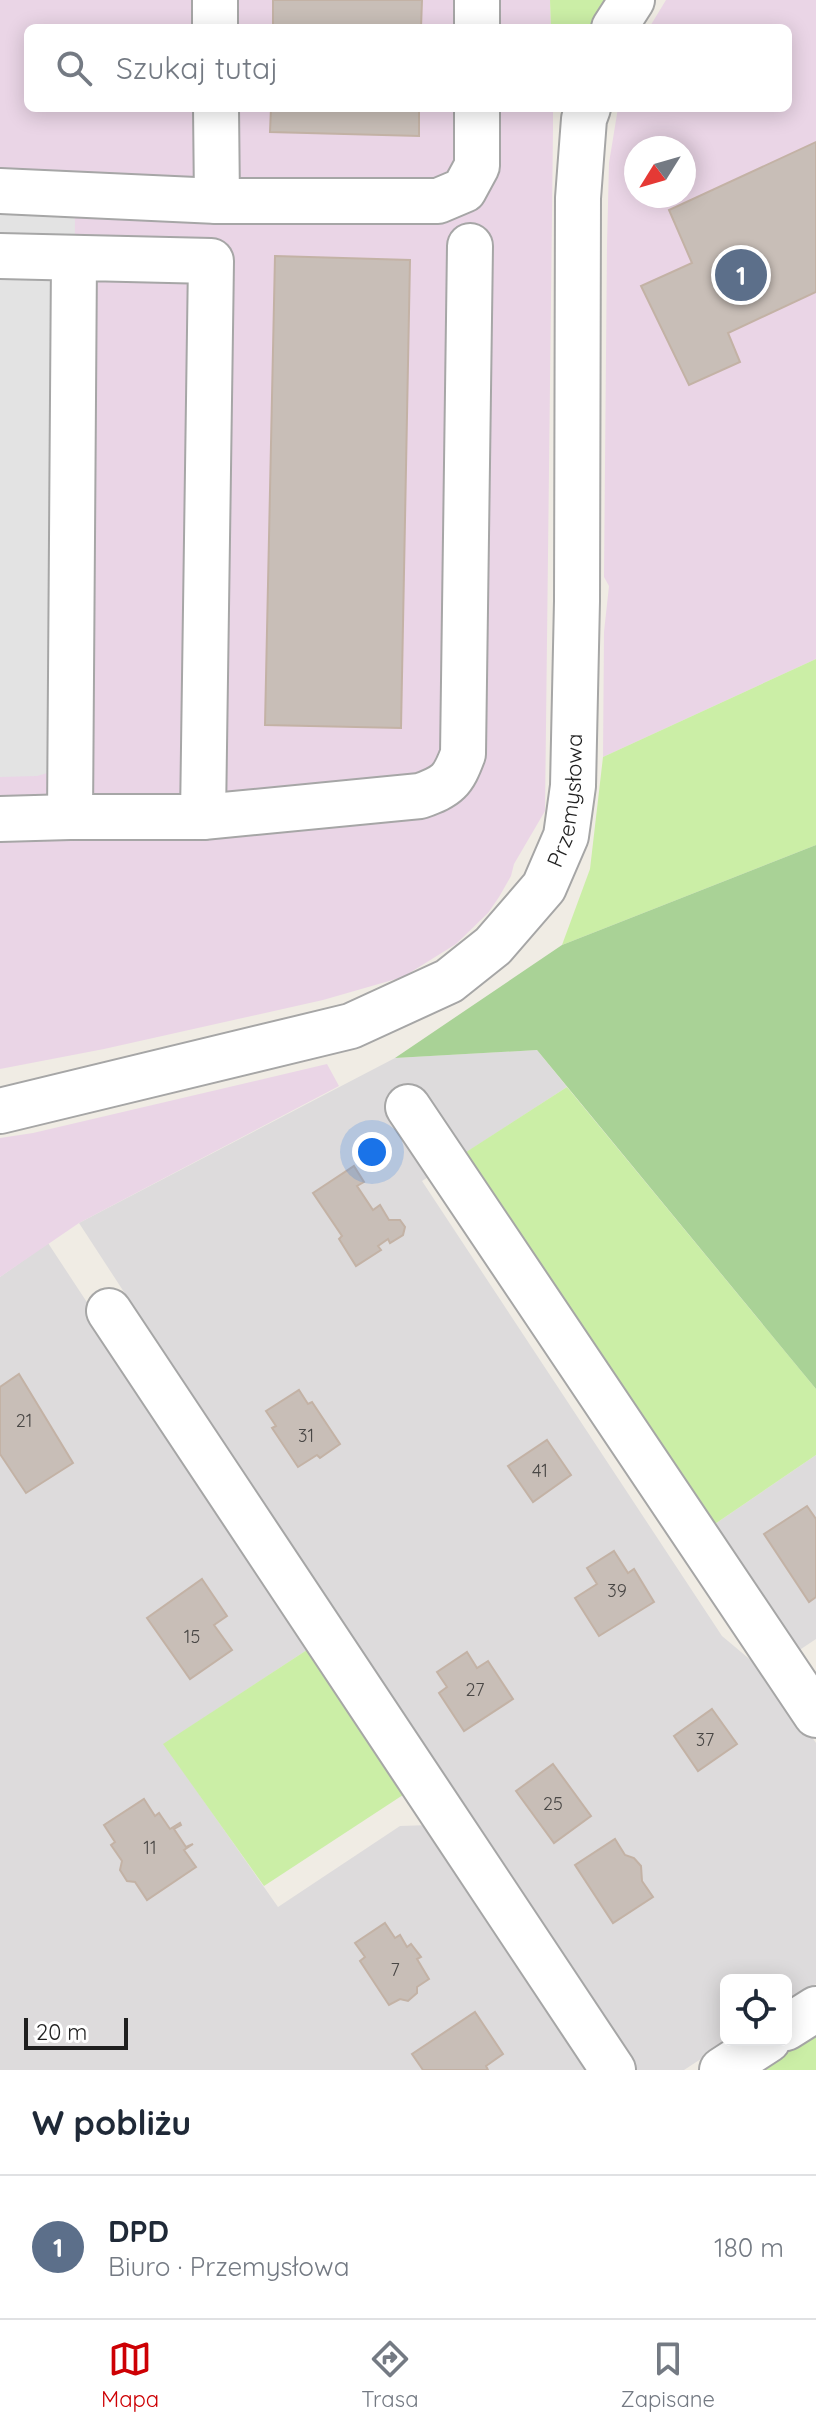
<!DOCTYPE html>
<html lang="pl">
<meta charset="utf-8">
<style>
body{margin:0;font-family:Quicksand,sans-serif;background:#f2f2f3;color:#1f2937}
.controls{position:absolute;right:24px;bottom:24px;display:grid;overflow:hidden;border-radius:12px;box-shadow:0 4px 20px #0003}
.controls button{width:72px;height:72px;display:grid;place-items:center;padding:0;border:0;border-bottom:2px solid #e0e1e3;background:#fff;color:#1f2937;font:40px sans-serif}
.compass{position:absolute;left:624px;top:136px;width:72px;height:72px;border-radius:50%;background:#fff;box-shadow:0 4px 20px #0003;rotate:233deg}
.scale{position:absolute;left:24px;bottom:20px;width:104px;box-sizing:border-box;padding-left:8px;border:4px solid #1f1f1f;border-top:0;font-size:22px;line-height:28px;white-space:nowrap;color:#1f1f1f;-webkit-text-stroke:6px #fff;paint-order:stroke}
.you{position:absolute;left:372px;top:1152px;width:28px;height:28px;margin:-20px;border:6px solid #fff;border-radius:50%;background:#1a73e8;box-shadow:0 0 0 12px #1a73e833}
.badge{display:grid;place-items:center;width:52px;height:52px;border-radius:50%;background:#cd0004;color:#fff;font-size:26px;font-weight:700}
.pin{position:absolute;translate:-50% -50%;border:4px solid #fff;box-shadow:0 2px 8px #0006}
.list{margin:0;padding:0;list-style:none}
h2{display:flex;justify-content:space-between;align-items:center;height:104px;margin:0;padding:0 32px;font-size:34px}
h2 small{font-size:26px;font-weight:400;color:#747a83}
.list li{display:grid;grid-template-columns:52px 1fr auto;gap:24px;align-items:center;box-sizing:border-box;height:144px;padding:0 32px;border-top:2px solid #e0e1e3}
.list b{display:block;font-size:30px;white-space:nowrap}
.list p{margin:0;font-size:26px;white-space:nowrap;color:#747a83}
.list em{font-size:26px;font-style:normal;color:#747a83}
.icon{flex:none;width:44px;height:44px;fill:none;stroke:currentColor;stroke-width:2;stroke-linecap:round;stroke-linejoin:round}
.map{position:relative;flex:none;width:816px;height:2070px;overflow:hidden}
.search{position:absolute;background:#fff;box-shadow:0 4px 20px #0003;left:24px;right:24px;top:24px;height:88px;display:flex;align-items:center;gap:20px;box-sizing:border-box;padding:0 28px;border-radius:12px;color:#747a83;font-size:30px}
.sheet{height:248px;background:#fff}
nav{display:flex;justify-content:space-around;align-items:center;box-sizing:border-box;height:112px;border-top:2px solid #e0e1e3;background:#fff;font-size:22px;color:#747a83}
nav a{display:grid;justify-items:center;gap:4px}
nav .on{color:#cd0004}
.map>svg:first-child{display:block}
.residential{fill:#dddbdc}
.industrial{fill:#ead5e6;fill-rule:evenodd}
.grass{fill:#cbeea6}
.forest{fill:#a9d296}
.parking{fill:#e3e3e3}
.building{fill:#c8beb7;stroke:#c3b2a5;stroke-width:2}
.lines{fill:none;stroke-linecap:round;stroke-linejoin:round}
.minor-casing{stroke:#a6a6a6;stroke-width:48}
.minor{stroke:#fff;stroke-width:44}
.labels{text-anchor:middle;stroke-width:7;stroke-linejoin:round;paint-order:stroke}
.number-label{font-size:18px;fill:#494745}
.street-label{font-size:22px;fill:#1f1f1f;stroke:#fff}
</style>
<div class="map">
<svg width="816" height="2070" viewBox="0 0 816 2070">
<rect width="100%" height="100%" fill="#f0ece4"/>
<g class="residential">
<polygon points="537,1050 567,1087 422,1181 722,1636 771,1677 816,1743 816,1984 786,2003 786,1980 726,1980 726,2040 730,2040 684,2070 631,2070 79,1223 395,1058"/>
<polygon points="48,1243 313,1646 164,1744 278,1907 400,1826 430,1825 593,2070 0,2070 0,1277"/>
<polygon points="816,1455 816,1639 792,1655 709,1528"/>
</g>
<g class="industrial">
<polygon points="0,0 550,0 551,28 28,28 28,108 553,108 553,129 545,811 514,864 511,876 499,897 488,913 456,944 403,977 323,1000 104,1049 0,1069"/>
<path d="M666,0H816V659L603,757L604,632L609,586L604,577L607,245L609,163L618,108H788V28H649ZM636,148H684V196H636Z"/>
<polygon points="327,1064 339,1086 79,1223 0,1277 0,1138 33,1133"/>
</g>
<g class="grass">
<polygon points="550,0 611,0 592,28 551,28"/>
<polygon points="816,659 816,845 562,945 590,869 603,757"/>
<polygon points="567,1087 816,1389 816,1455 709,1528 460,1156"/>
<polygon points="313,1646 406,1793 264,1886 163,1744"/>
<polygon points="816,2033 816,2070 759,2070"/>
</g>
<polygon class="forest" points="816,845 816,1389 537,1050 395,1058 562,945"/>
<polygon class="parking" points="0,212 75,213 71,766 37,776 0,777"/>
<g class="building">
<polygon points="273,0 422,0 421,28 273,28"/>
<polygon points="271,108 419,108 419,136 270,132"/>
<polygon points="816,142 816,292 728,333 740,362 689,385 641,286 692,263 669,210"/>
<polygon points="275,256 410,260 401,728 265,725"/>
<polygon points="354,1166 364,1182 357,1186 373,1210 380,1205 389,1220 400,1220 405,1227 403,1235 390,1243 388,1239 378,1246 381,1250 356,1266 339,1239 342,1236 313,1193"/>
<polygon points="19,1374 73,1463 26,1493 0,1454 0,1387"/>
<polygon points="299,1390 308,1404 312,1402 340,1444 320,1458 317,1455 298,1467 272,1428 276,1426 266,1411"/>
<polygon points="547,1440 571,1475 533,1502 508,1466"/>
<polygon points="807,1506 816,1519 816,1597 809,1602 764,1534"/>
<polygon points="614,1551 628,1573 634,1569 654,1602 599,1636 575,1598 597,1584 587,1568"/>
<polygon points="202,1579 227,1616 214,1625 232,1650 190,1679 147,1618"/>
<polygon points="467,1652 477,1668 488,1661 513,1699 464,1731 439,1693 447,1687 437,1672"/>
<polygon points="712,1709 737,1744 698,1771 674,1736"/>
<polygon points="553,1764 591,1816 554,1843 516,1791"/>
<polygon points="144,1799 155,1816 159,1813 170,1829 180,1823 181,1825 174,1829 186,1847 193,1844 184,1850 196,1867 147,1900 135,1882 127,1881 120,1870 122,1861 111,1845 115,1842 104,1825"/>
<polygon points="615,1839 625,1855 634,1858 641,1866 642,1881 653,1897 613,1923 575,1865"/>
<polygon points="385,1923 395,1938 400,1935 407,1947 411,1944 421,1957 417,1959 429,1979 417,1987 417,1993 408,2001 400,1999 389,2005 360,1961 365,1957 355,1943"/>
<polygon points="475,2012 503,2054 486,2066 488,2070 423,2070 412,2054"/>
</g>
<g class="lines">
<defs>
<g id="minor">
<polyline points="215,0 215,28"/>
<polyline points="477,28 477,0"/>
<polyline points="614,28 632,0"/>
<polyline points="216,108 217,201"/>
<polyline points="0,191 217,201 438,201 464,190 477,166 477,108"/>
<polyline points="0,256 211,261 203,817 70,817 74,259"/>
<path d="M203,817L420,796C448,786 453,781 463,754L470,246"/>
<polyline points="0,819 70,817"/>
<polyline points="408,1107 816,1715"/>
<path id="s1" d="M0,1111L351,1026L449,981L493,946L544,887L566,836L573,786L577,601L578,198L584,119L588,108"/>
<polyline points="109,1311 613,2070"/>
<polyline points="786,2028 816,2009"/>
<polyline points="722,2070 768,2040"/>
</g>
</defs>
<use href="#minor" class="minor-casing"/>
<use href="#minor" class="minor"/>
</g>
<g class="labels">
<g class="number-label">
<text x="24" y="1427">21</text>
<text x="306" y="1442">31</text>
<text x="540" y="1477">41</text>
<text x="617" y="1597">39</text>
<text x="192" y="1643">15</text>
<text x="475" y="1696">27</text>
<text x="705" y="1746">37</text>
<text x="553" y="1810">25</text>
<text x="150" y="1854">11</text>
<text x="395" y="1976">7</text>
</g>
<g class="street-label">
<text dy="8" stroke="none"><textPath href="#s1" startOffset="694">Przemysłowa</textPath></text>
</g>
</g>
</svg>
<div class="controls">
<button><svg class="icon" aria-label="locate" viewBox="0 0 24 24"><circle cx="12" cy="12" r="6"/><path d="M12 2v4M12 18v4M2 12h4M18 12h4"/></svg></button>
</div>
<svg class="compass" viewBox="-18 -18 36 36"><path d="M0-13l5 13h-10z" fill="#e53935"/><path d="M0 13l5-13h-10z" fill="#747a83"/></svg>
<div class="scale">20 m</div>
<div class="you"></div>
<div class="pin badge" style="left:741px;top:275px;background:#5c6f8a">1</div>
<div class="search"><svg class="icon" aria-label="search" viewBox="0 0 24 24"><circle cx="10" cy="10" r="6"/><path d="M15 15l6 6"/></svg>Szukaj tutaj</div>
</div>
<section class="sheet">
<h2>W pobliżu<small></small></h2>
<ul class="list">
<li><span class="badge" style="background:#5c6f8a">1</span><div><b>DPD</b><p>Biuro · Przemysłowa</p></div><em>180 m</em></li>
</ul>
</section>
<nav>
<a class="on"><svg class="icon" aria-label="map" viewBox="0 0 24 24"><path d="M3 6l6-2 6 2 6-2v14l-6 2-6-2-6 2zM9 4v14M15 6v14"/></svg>Mapa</a>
<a><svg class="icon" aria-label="directions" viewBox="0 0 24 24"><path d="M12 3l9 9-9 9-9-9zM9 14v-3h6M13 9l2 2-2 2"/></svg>Trasa</a>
<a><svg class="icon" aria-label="saved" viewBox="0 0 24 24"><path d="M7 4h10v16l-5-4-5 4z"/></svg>Zapisane</a>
</nav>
